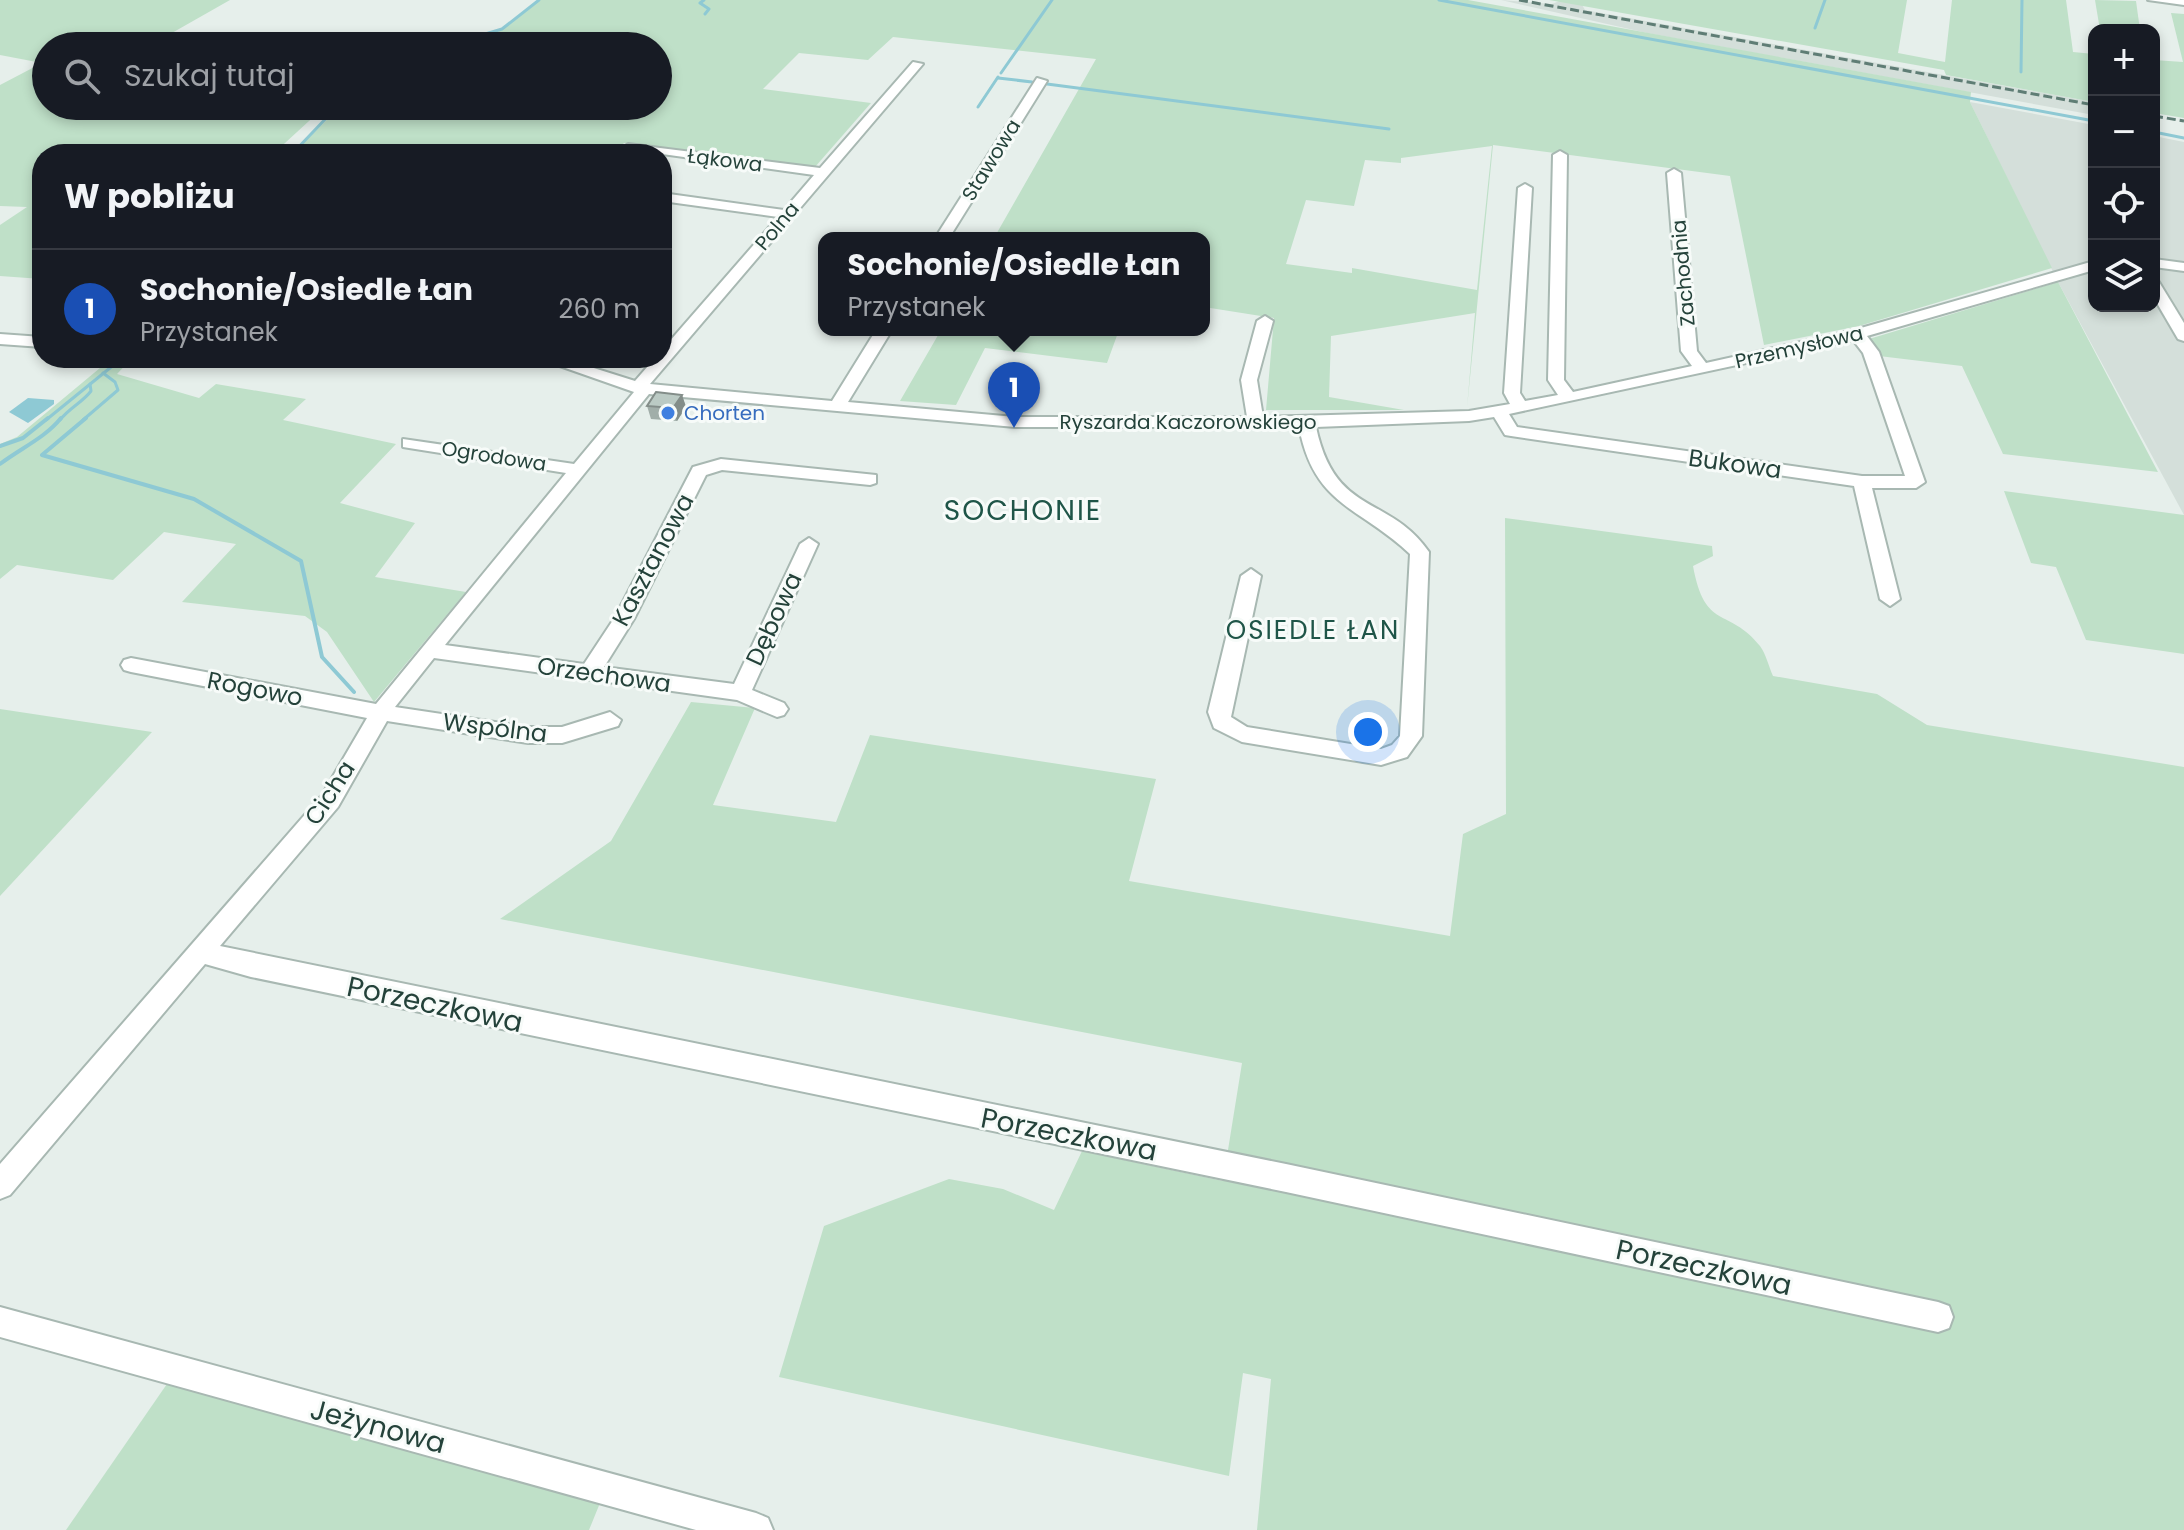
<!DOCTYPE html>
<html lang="pl">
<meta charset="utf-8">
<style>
body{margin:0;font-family:Poppins,sans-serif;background:#242831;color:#f1f3f6}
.controls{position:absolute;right:24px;top:24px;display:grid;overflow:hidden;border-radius:16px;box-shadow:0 4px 12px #0003}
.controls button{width:72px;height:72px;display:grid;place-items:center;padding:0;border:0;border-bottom:2px solid #363941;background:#171b24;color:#f1f3f6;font:40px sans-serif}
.you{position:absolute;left:1368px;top:732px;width:28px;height:28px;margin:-20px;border:6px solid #fff;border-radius:50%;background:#1a73e8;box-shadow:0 0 0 12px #1a73e833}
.badge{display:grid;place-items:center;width:52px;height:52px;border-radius:50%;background:#f4845f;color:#fff;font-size:26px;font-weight:700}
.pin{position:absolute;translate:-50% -66px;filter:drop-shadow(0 2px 4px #0008)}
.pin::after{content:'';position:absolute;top:42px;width:28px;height:24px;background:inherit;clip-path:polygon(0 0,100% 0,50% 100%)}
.popup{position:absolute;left:818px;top:232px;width:392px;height:104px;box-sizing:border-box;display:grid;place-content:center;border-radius:16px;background:#171b24;filter:drop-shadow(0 2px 6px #0005);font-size:26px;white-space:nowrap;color:#9ea1a6}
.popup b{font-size:30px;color:#f1f3f6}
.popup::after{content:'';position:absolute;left:50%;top:100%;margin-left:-16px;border:16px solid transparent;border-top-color:#171b24}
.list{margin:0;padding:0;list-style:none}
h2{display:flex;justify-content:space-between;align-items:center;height:104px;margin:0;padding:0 32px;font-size:34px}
h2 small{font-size:26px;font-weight:400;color:#9ea1a6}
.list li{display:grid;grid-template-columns:52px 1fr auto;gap:24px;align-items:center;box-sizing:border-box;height:120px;padding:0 32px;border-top:2px solid #363941}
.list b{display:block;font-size:30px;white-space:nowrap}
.list p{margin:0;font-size:26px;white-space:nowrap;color:#9ea1a6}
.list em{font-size:26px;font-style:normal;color:#9ea1a6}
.icon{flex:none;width:44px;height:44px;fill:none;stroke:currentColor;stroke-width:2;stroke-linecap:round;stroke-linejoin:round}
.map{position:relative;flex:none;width:2184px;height:1530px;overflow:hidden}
.search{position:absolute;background:#171b24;box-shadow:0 4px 12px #0003;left:32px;top:32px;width:640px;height:88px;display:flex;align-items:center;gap:20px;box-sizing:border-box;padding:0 28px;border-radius:44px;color:#9ea1a6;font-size:30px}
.panel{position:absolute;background:#171b24;box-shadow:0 4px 12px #0003;left:32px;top:144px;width:640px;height:224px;border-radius:32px}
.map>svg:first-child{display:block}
.built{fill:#d4dfda}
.green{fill:#bfe0c8;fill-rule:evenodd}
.water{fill:#8ec9d4}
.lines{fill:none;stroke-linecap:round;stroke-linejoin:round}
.stream-far1{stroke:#8ec9d4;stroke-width:3}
.stream{stroke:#8ec9d4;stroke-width:4}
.minor-casing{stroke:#a8b8b2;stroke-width:4}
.minor{fill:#fff;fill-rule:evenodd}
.rail{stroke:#5f7d75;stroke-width:3;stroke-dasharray:9 4;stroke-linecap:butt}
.wall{fill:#a1aea9}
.shaded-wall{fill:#838d89}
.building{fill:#bbcac4;stroke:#838d89;stroke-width:2}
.shop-dot{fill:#3f7fe0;stroke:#f7fbf9;stroke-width:3}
.labels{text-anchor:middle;stroke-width:6;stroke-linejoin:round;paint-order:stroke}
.far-street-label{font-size:20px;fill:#24423a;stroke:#f7fbf9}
.far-shop-label{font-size:20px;fill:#366cbe;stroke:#f7fbf9;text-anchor:start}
.street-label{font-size:24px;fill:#24423a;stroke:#f7fbf9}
.neighbourhood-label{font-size:26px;letter-spacing:2px;fill:#1f5548;stroke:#f7fbf9}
.quarter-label{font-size:28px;letter-spacing:2px;fill:#1f5548;stroke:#f7fbf9}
.near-street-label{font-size:28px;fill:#24423a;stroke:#f7fbf9}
</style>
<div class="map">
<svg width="2184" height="1530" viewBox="0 0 2184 1530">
<rect width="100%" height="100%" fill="#e6efeb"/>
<g class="built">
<polygon points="1501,0 1552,4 1562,0 1581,3 1585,10 2094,102 2094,115 1647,33"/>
<polygon points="1970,102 2094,125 2094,306 2154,306 2154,136 2184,142 2184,515 2058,282"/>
</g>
<g class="green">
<polygon points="0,0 230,0 149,46 46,46 46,106 297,106 321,110 273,154 42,154 42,279 0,276 0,225 27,207 0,206 0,85 42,63 0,55"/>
<path d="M539,0H1468L1971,92L1970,102L2052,268L1859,326L1764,345L1730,176L1493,145L1467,408L1475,313L1331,336L1329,397L1404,410H1266L1274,318L1204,307V238H994L1096,59L893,37L868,60L799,53L763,89L871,103L815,167L624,143L612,154H292L341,106H658V46H445L502,29ZM1492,146L1477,290L1352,268V273L1286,264L1306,200L1354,206L1365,160L1401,163V158Z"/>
<polygon points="1549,0 1907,0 1898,53 1945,62 1952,0 2066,0 2073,52 2094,54 2094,102 1946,75 1944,70"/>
<polygon points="2095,0 2136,1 2140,30 2100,30"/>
<polygon points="2171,13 2184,14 2184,118 2154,113 2154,60 2183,62"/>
<polygon points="2058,282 2158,472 2003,454 1962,366 1879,356 1869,339"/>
<polygon points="941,330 1119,330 1107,363 985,348 956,405 900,401"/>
<polygon points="112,358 132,358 117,374 199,398 216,384 306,399 283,420 396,444 340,503 415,523 375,577 466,592 374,702 327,632 305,616 182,602 236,544 164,532 113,580 17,565 0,579 0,444 17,437"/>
<polygon points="2004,491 2184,515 2184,654 2086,640 2056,567 2031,563"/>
<path d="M1505,518L1712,546L1713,556L1693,566C1705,632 1728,606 1760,646C1766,654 1769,667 1773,676L1877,694L1927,725L2184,767V1530H1257L1271,1379L1243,1373L1229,1476L779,1377L824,1226L949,1179L1003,1189L1054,1210L1082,1151L1223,1181L1242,1063L500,919L611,841L691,702L755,708L713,805L836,822L870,735L1156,779L1129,881L1450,936L1463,834L1506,814Z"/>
<polygon points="0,709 152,732 0,896"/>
<polygon points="169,1381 600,1503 589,1530 66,1530"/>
</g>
<polygon class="water" points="28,398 54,400 54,404 28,423 9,412"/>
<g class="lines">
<g class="stream-far1">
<polyline points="704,0 700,3 709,9 705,14"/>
<polyline points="1439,0 2094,121"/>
<polyline points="1815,28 1825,0"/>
<polyline points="445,46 502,29 539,0"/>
<polyline points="2021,72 2022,0"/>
<polyline points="1001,73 1052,0"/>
<polyline points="998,78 1032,82"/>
<polyline points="1047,84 1389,129"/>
<polyline points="978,107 998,77"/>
<polyline points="2154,132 2184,138"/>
<polyline points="292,154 333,111"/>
<polyline points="46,420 121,359"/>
<path d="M60,420C69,408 83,402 91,391L90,384"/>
<polyline points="83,420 118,390 115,382 103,373"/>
</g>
<g class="stream">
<polyline points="86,418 42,455 194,499 301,561 322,657 354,692"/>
<polyline points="0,446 23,438 48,418"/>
<path d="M0,464C21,448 45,438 61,418"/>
</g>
<defs>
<g id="minor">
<polygon points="2148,0 2184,0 2184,5"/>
<path d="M913,62L923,64L650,384L832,401L876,330H892L848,402L1015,417H1247L1241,380L1257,321L1265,316L1273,321L1257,380L1263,417L1469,411L1510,404L1504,393L1518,188L1525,184L1532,188L1520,393L1525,401L1558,395L1548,380L1553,155L1560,151L1567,155L1564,380L1573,392L1692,366L1681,351L1667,173L1674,169L1681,173L1697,351L1706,363L1854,330L2094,261V270L1867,336L1879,352L1925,482L1916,488H1872L1900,599L1890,606L1880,599L1854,486L1511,436L1505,435L1494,417L1469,421L1316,427C1335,517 1389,494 1429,552L1422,736L1407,757L1381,765L1242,742L1214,728L1208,712L1241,576L1251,569L1261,576L1231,717L1247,727L1381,749L1392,745L1400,736L1410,554C1359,506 1314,506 1299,427H1015L649,394L445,645L584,664L615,617L693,467L721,459L876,475V483L870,485L722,470L706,475L634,619L604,667L734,684L800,544L809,538L818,544L752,690L784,703L788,709L784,715L777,717L737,700L434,658L395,707L528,727H562L610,712L621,720L618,726L562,743H528L387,721L338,807L220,946L1286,1164L1938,1302L1949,1306L1953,1317L1949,1328L1938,1332L1286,1192L251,977L205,964L10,1195L0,1199V1164L322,795L367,718L131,672L124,670L121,665L124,660L131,658L376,704L566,473L409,448L403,447V439L574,464L634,392L537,358H562L635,381L655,358H662V350L778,217L662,201V193L784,210L814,175L662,154H615L628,144L820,168ZM1853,340L1863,353L1905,476H1862L1517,427L1509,414Z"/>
<polygon points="1037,78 1047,81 949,238 935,238"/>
<polygon points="2154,259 2184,263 2184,271 2154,267"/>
<polygon points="2154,281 2159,282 2184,323 2184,341 2178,339 2154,298"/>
<polygon points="0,334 42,337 42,347 0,344"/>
<polygon points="0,1307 756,1513 768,1518 773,1530 696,1530 0,1337"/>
</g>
</defs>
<use href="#minor" class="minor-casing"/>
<use href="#minor" class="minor"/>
<g class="rail">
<polyline points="1519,0 2094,105"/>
<polyline points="2154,116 2184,121"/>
</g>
</g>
<polygon class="wall" points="682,395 686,407 677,421 651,419 647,406"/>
<polygon class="shaded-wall" points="682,395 686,407 677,421 673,408"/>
<polygon class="building" points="656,392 682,395 673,408 647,406"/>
<circle class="shop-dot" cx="668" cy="413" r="8"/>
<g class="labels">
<g class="far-street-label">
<text transform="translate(725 160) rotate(7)" y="7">Łąkowa</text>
<text transform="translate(991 160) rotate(-58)" y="7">Stawowa</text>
<text transform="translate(777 226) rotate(-50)" y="7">Polna</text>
<text transform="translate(1683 273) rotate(-95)" y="7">Zachodnia</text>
<text transform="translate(1799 347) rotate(-13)" y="7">Przemysłowa</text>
<text x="1188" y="429">Ryszarda Kaczorowskiego</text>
<text transform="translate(494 456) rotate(9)" y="7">Ogrodowa</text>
</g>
<g class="far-shop-label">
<text x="684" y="420">Chorten</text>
</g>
<g class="street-label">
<text transform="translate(1735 464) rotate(8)" y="8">Bukowa</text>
<text transform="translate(653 560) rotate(-62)" y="8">Kasztanowa</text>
<text transform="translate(774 619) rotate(-65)" y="8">Dębowa</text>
<text transform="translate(604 675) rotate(8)" y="8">Orzechowa</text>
<text transform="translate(255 689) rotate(11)" y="8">Rogowo</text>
<text transform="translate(495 728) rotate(7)" y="8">Wspólna</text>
<text transform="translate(330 793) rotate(-57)" y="8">Cicha</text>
</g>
<g class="neighbourhood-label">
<text x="1313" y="639">OSIEDLE ŁAN</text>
</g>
<g class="quarter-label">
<text x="1023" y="520">SOCHONIE</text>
</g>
<g class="near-street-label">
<text transform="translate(435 1004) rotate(12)" y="10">Porzeczkowa</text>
<text transform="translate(1069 1134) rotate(11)" y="10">Porzeczkowa</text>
<text transform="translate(1704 1267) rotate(12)" y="10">Porzeczkowa</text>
<text transform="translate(378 1426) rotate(15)" y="10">Jeżynowa</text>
</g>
</g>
</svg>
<div class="controls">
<button>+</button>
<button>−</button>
<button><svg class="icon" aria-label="locate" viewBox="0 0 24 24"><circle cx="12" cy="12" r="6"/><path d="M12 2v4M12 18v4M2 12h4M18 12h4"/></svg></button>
<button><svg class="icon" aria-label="layers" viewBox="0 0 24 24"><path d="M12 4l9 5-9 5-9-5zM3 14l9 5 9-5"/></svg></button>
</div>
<div class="you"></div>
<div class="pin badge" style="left:1014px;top:428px;background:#1a4fb4">1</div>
<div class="popup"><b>Sochonie/Osiedle Łan</b>Przystanek</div>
<div class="search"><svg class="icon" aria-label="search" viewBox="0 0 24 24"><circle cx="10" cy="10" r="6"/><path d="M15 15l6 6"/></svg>Szukaj tutaj</div>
<section class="panel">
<h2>W pobliżu<small></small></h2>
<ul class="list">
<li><span class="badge" style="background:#1a4fb4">1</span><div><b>Sochonie/Osiedle Łan</b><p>Przystanek</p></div><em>260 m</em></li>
</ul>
</section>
</div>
